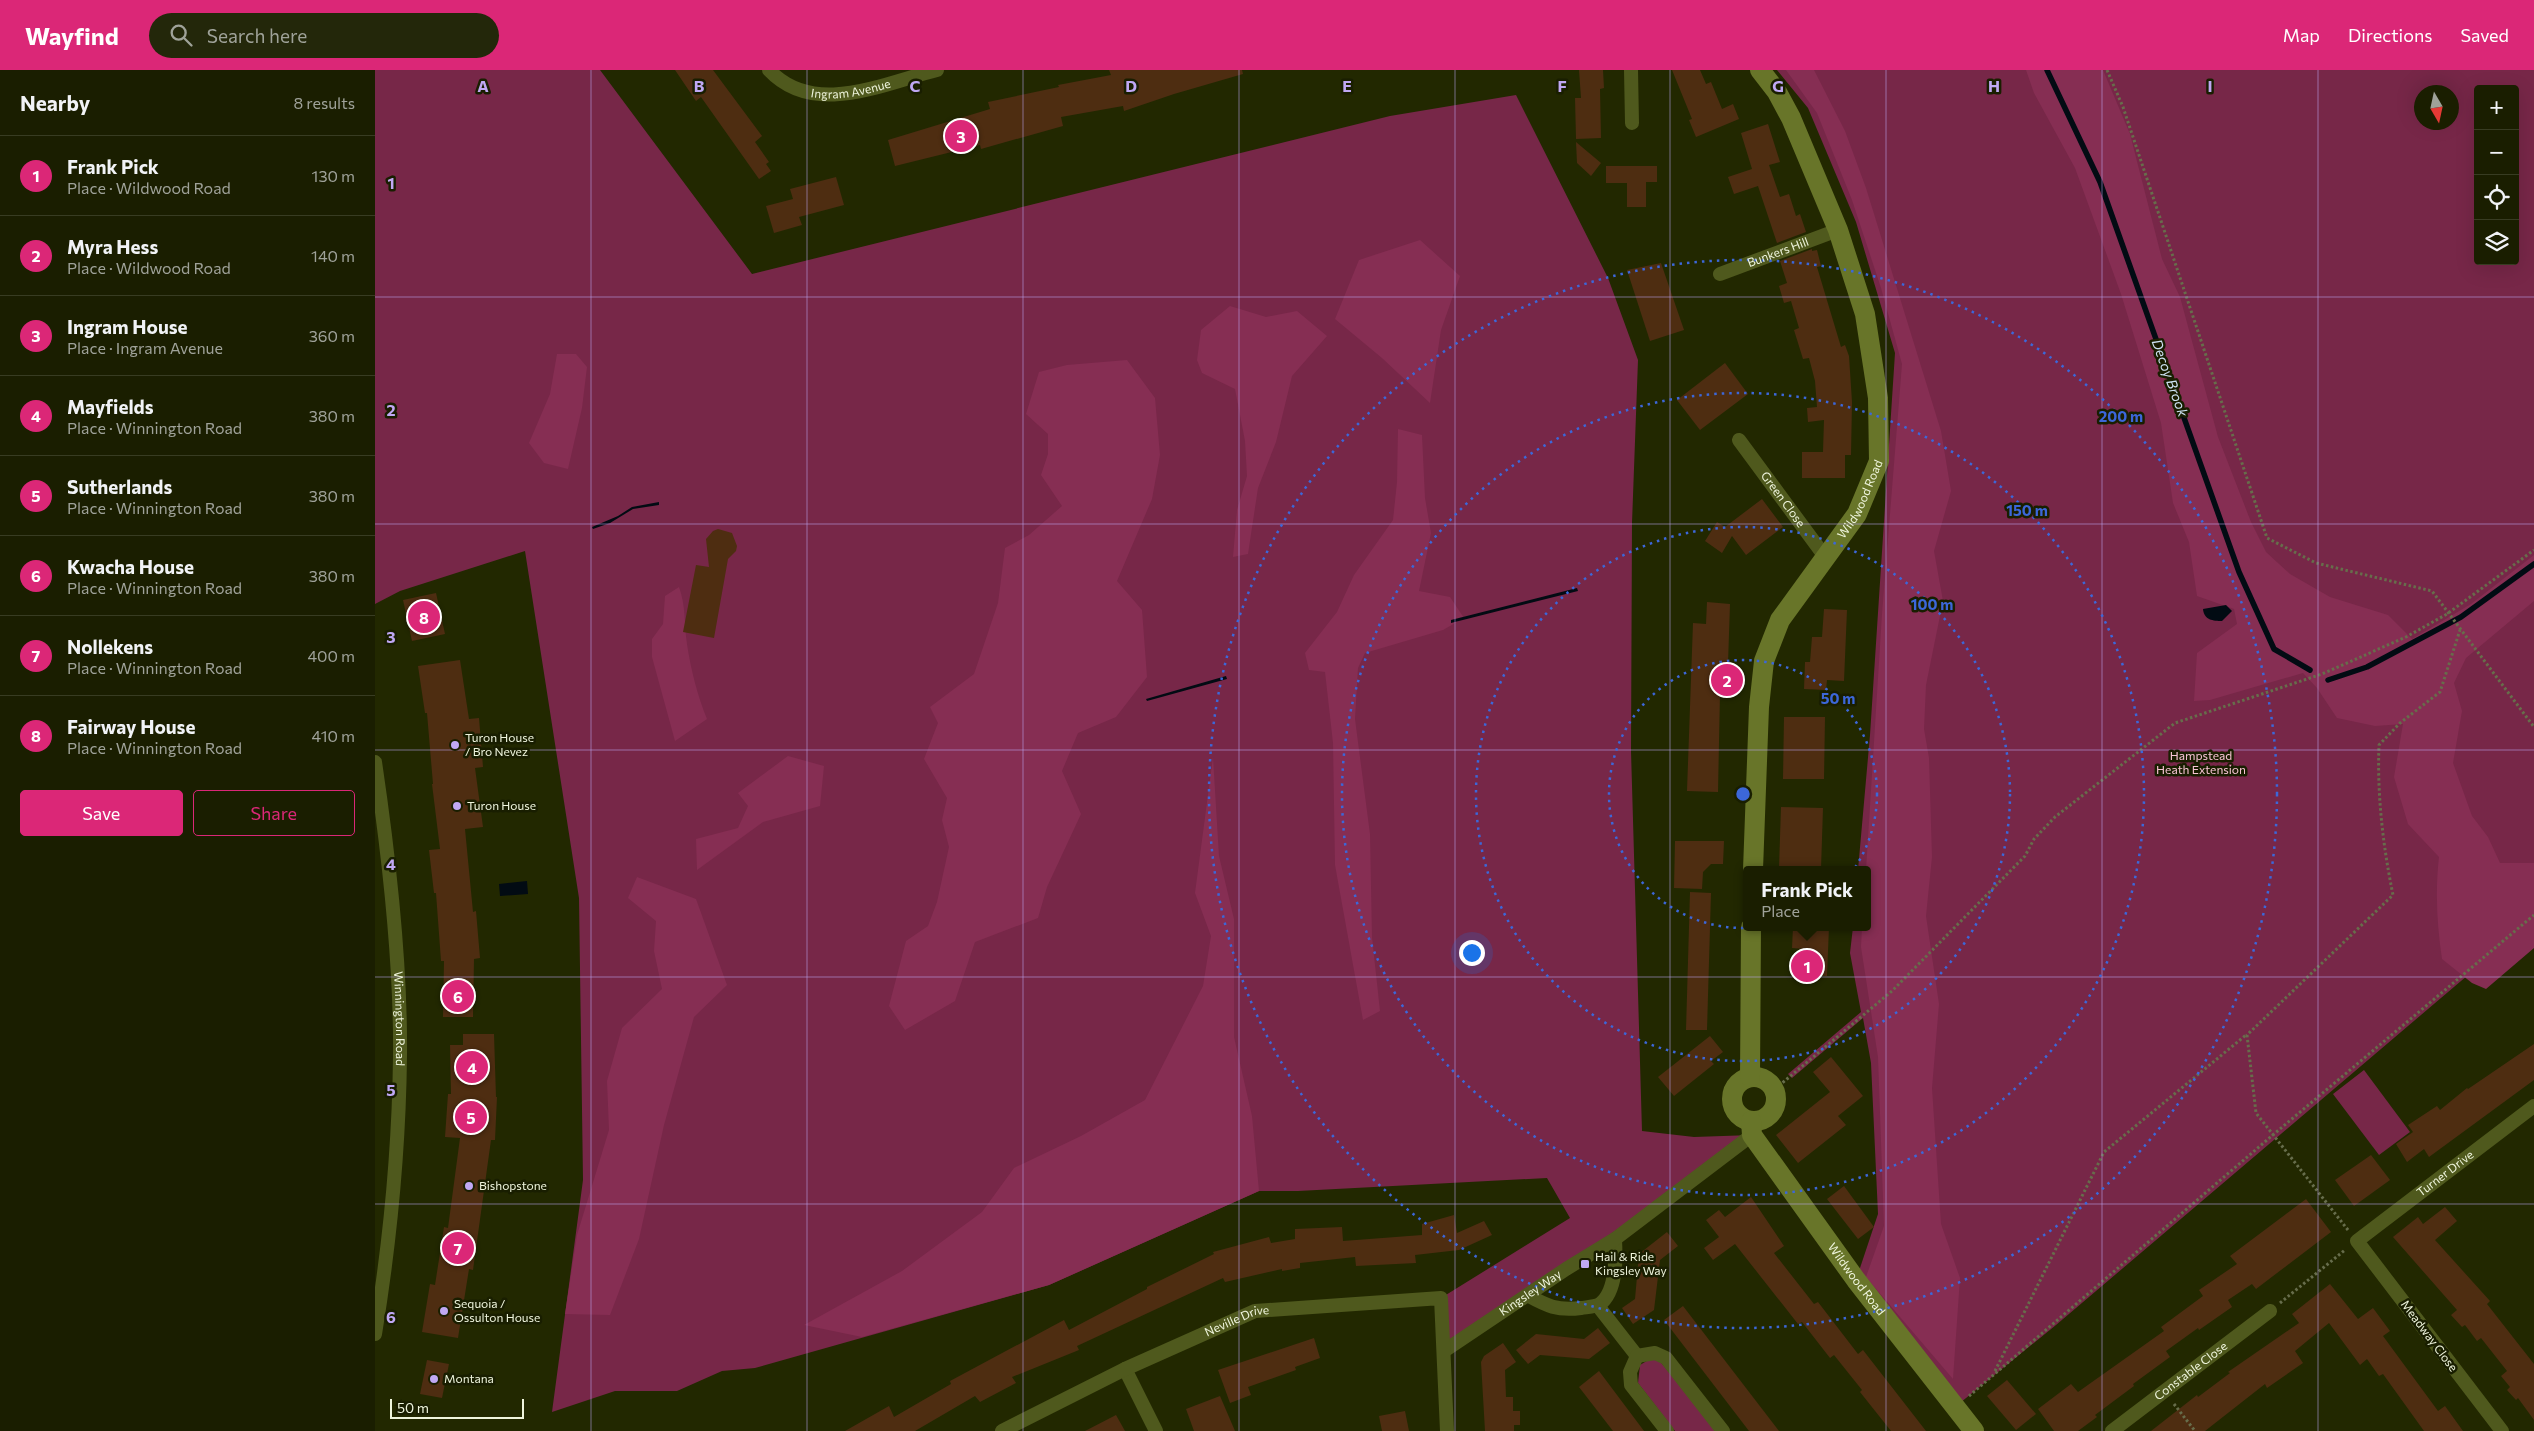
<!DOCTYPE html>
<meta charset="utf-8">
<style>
body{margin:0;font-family:Commissioner,sans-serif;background:#23270a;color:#f1f3f6}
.controls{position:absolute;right:15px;top:15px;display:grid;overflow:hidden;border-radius:5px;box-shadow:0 5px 20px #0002}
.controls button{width:45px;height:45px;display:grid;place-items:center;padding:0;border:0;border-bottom:1px solid #383c22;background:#1a1e00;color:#f1f3f6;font:25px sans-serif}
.compass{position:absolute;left:2039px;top:15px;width:45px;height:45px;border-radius:50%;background:#1a1e00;box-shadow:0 5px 20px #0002;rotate:171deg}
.scale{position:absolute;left:15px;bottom:12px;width:134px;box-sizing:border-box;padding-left:5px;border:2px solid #eff5dd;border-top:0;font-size:14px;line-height:18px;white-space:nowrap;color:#eff5dd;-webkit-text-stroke:4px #191e00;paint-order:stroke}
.you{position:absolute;left:1096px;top:882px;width:18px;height:18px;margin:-12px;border:4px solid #fff;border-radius:50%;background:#1a73e8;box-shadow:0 0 0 8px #1a73e833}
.badge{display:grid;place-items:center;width:32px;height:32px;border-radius:50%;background:#db2777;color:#fff;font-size:16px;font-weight:700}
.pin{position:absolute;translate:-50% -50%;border:2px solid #fff;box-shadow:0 1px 5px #0006}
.popup{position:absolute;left:1368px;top:796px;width:128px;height:65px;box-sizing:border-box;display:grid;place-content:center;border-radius:5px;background:#1a1e00;filter:drop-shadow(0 1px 4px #0005);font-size:16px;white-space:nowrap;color:#9fa299}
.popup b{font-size:19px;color:#f1f3f6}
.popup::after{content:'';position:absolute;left:50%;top:100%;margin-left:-10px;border:10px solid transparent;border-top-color:#1a1e00}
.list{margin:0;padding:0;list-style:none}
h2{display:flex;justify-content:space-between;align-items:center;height:65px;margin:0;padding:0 20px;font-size:21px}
h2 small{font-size:16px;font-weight:400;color:#9fa299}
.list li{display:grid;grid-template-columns:32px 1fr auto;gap:15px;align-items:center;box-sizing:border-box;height:80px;padding:0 20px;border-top:1px solid #383c22}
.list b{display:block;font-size:19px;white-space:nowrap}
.list p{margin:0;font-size:16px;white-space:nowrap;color:#9fa299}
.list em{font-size:16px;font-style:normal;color:#9fa299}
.actions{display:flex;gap:10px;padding:15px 20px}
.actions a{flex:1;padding:11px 0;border:1px solid #db2777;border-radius:5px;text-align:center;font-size:18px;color:#db2777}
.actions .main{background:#db2777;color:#fff}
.icon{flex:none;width:28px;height:28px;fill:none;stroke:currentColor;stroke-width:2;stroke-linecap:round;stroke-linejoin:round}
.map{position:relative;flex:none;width:2159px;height:1361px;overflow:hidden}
header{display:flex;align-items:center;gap:30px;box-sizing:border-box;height:70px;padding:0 25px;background:#db2777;color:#fff}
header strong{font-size:24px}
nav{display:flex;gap:28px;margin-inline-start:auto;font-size:18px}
.search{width:350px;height:45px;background:#23270a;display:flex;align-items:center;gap:12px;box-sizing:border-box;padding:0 18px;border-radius:28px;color:#9fa299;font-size:19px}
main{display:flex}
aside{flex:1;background:#1a1e00}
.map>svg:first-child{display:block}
.green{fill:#772748;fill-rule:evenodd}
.forest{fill:#862e53}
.water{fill:#020b13}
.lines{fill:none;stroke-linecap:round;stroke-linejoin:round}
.stream{stroke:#020b13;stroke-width:5.5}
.building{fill:#4e2d11}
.path{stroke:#676d4b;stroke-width:3;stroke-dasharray:2.5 2.5;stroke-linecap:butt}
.street{stroke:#4f591d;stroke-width:14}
.secondary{stroke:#687529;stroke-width:20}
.grid{fill:none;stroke:#c0a8f4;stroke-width:1;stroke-opacity:0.55}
.ring{fill:none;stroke:#3c67d9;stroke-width:2.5;stroke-dasharray:2.5 5}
.poi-dot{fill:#c0a8f4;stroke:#191e00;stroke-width:2}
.labels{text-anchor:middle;stroke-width:5;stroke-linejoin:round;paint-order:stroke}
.street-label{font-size:12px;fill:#eff5dd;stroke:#191e00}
.poi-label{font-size:12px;fill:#eff5dd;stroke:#191e00;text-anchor:start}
.park-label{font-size:12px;fill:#f9c5d5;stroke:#191e00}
.water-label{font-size:14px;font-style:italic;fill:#cce1f1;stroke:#191e00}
.grid-label{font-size:16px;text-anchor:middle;font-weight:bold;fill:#c0a8f4;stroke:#191e00;stroke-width:5;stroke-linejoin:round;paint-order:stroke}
.centre{fill:#3c67d9;stroke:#191e00;stroke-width:2.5}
.ring-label{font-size:15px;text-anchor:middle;font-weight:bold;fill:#3c67d9;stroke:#191e00;stroke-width:5;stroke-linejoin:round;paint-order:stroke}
</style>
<header>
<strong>Wayfind</strong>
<div class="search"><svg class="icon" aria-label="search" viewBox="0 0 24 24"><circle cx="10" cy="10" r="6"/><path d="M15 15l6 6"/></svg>Search here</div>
<nav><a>Map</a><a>Directions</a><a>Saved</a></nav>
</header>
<main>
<aside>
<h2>Nearby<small>8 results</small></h2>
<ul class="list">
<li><span class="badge">1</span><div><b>Frank Pick</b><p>Place · Wildwood Road</p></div><em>130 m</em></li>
<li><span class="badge">2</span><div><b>Myra Hess</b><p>Place · Wildwood Road</p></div><em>140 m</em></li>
<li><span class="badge">3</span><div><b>Ingram House</b><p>Place · Ingram Avenue</p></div><em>360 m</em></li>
<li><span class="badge">4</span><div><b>Mayfields</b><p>Place · Winnington Road</p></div><em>380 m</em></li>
<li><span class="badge">5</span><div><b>Sutherlands</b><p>Place · Winnington Road</p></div><em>380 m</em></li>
<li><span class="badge">6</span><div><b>Kwacha House</b><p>Place · Winnington Road</p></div><em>380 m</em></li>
<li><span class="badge">7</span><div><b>Nollekens</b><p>Place · Winnington Road</p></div><em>400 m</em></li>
<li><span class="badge">8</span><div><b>Fairway House</b><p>Place · Winnington Road</p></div><em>410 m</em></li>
</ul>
<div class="actions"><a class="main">Save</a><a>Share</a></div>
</aside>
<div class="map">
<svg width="2159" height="1361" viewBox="0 0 2159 1361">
<rect width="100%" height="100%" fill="#222800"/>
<g class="green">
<polygon points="0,0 225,0 377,204 1015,46 1141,25 1233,208 1263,290 1257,453 1256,681 1267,1061 1319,1067 1377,1065 1069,1281 1066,1228 1195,1148 1172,1108 923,1121 884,1121 674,1215 380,1298 347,1301 302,1321 240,1321 177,1342 208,1110 204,828 150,481 25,521 0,534"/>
<path d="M1402,0H2159V849L1681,1255L1580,1337L1481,1210L1503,1144L1496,993L1488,948L1417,1008L1413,1004L1486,942L1475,883L1478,857H1492V800H1483L1495,665L1520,283L1481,152L1433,38ZM2103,19H2140V191H2103ZM2046,22H2076V52H2046Z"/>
<polygon points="1989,1000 2035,1062 2004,1085 1958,1024"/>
<polygon points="1275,1289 1284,1290 1342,1361 1300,1361 1263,1313 1265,1295"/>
</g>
<g class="forest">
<polygon points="1411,0 1439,0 1470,61 1491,118 1566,361 1576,421 1559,481 1568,531 1551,615 1549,659 1554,688 1557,787 1551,846 1564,934 1557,1018 1566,1154 1585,1208 1578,1309 1491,1207 1509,1156 1503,987 1486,877 1487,857 1492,857 1491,800 1507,544 1527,294 1506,218 1477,130 1442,43"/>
<path d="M1651,0H1728L1755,64L1787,189L1805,227L1843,367L1876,452L1891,482L1915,504L1955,527L2013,545L2037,569L2096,534L2159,485V531L2091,588L2079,613L2087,641L2078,693L2097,746L2113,767L2125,793H2159V878L2111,919L2097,913L2067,889C2062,855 2060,822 2064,787L2033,754L2019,707L2028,654L2000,656L1962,648L1942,618L1928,603L1835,630L1819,631L1822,583L1862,554L1859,539L1822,526L1814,472L1798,433L1786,353L1746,224L1700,98L1659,23Z"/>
<polygon points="1045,170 1085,206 1066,260 1055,333 1007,288 960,249 984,190"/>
<polygon points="855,236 891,247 922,241 952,266 917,306 901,372 883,418 873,484 858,487 862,440 872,406 870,371 860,319 827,303 822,290 826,260"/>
<polygon points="182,284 201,284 212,297 207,338 193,399 169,393 154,373 175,324"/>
<polygon points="752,290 780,328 785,385 777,429 742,511 767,540 772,607 741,647 703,663 687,701 706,744 672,817 663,848 600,872 580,931 530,960 514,936 531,871 553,856 562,832 574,777 567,750 572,728 549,689 563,653 555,637 599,604 623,533 630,478 654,465 687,436 666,405 673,384 673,364 651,344 664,302 692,295"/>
<polygon points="1023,359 1047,365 1050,428 1056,463 1044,521 1075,527 1089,548 1068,560 990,583 983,598 980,649 995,764 997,867 1005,941 988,950 960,795 958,673 950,602 934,600 930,583 962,542 979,505 1018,450 1022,412"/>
<path d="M304,517C311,536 309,554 312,574C316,600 322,624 332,649L300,671L277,587V569L288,554L290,526Z"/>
<polygon points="413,686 449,696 445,736 388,752 322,800 321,769 363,758 373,736 363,723"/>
<polygon points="838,687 844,786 859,849 859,967 877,1046 884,1121 674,1215 487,1267 429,1255 527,1201 607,1142 639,1098 706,1066 770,1030 828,916 836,866 820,823"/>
<polygon points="262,807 321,829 352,915 319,947 289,1055 264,1169 235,1245 190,1244 202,1165 234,1060 232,1011 247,958 287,919 279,881 281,851 253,828"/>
</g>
<g class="water">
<polygon points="284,432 284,435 258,439 235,453 218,459 217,457 243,446 257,437"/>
<polygon points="1202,518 1203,521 1076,553 1076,550"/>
<path d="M1851,535L1857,541L1847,551C1838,551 1829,550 1828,539Z"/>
<polygon points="851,606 852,609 772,631 771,629"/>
<polygon points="152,811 153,824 125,826 124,814"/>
</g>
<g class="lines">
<g class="stream">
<polyline points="1672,0 1725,112 1864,502 1899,579 1935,600"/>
<polyline points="1953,610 1992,597 2086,547 2159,494"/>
</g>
</g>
<g class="building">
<polygon points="300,0 338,0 387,66 380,72 394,92 391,94 396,101 384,109 326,27 321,31"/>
<polygon points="734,0 867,0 868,4 799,24 749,41 748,36 686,47 688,56 606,79 605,75 520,96 513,70 615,39 613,32 684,17 683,15 736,5"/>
<polygon points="1204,0 1228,0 1229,18 1225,19 1226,68 1201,69 1200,28 1206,28"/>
<polygon points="1297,0 1325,0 1331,14 1336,12 1347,39 1358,34 1364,49 1321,67 1314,50 1317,49"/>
<polygon points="1393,54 1405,92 1394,95 1405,127 1414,124 1421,146 1425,144 1431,162 1402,173 1383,116 1359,124 1353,107 1377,99 1366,63"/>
<polygon points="1201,72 1226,93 1216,106 1202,93"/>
<polygon points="1231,96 1282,96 1282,112 1271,112 1271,137 1252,137 1252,113 1231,113"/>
<polygon points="461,107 469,135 424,147 427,155 399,163 391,136 418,129 415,119"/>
<polygon points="1437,179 1437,181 1442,180 1446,196 1442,197 1466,277 1470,275 1474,286 1477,332 1476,385 1470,385 1470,408 1427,408 1427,382 1448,382 1449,350 1433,352 1432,338 1442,337 1440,311 1434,288 1428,289 1419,260 1424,258 1416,231 1409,233 1404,216 1412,213 1405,191"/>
<polygon points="1286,193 1309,260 1275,271 1252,200"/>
<polygon points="1350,293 1373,324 1325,360 1302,330"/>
<polygon points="1387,429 1408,457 1371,485 1357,466 1347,483 1330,471 1342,452 1350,457"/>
<polygon points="343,459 357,463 362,476 361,481 353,489 339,568 308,562 321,495 334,497 331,469 338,461"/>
<polygon points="61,523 70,564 37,571 28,530"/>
<polygon points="1332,532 1355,534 1352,624 1345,623 1343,722 1312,721 1318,553 1331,554"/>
<polygon points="1449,539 1472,540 1469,611 1452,610 1451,620 1429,619 1430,592 1435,592 1437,567 1447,567"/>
<polygon points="85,590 94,649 104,648 108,697 100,698 108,757 90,759 98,842 101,841 105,888 99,889 98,947 68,947 69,891 66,891 61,823 59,823 54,780 65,779 57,714 58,714 52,643 50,643 43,596"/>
<polygon points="1409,647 1450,647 1449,709 1408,709"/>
<polygon points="1406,737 1448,738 1446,799 1404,798"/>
<polygon points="1300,771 1349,771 1348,794 1336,794 1328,802 1327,819 1299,818"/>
<polygon points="1315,822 1336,823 1332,960 1311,960"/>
<polygon points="1418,857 1454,857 1452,906 1432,905 1433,890 1428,889 1429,879 1417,878"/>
<polygon points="88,964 119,964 121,1027 122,1027 120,1070 116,1070 98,1200 94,1199 83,1268 47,1262 55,1214 60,1215 69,1157 73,1158 85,1068 70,1067 73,1024 76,1024 75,975 88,975"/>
<polygon points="1335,966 1348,982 1336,991 1339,994 1299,1026 1283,1007"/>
<polygon points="2159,974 2159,1010 2054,1087 2049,1079 2032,1092 2021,1074 2038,1062 2033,1055 2062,1036 2065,1040 2092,1018 2093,1019"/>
<polygon points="1456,987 1488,1026 1463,1046 1471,1055 1423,1093 1401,1065 1455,1022 1438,1002"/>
<polygon points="1996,1085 2015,1110 1979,1136 1960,1110"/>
<polygon points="1469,1116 1499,1157 1483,1169 1452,1129"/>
<polygon points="1376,1127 1409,1176 1399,1183 1439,1234 1443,1232 1483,1284 1488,1280 1551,1361 1516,1361 1485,1322 1487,1320 1459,1285 1455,1288 1427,1252 1423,1254 1360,1174 1338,1190 1329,1178 1344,1167 1331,1150 1344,1140 1350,1147"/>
<polygon points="1931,1129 1956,1162 1881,1219 1877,1214 1853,1230 1857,1237 1824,1260 1823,1258 1791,1281 1795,1287 1758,1314 1759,1316 1720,1345 1722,1347 1703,1361 1679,1361 1663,1339 1696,1314 1703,1322 1789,1261 1786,1257 1828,1226 1824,1220 1862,1194 1855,1186"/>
<polygon points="2070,1137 2082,1151 2060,1170 2115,1231 2112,1234 2159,1294 2159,1350 2143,1328 2141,1330 2132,1320 2135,1317 2126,1306 2132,1301 2106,1268 2102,1271 2090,1255 2087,1257 2076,1245 2082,1240 2018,1167 2043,1147 2048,1154"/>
<polygon points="1079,1145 1082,1163 1109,1151 1117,1165 1084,1180 1040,1185 1041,1193 981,1196 980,1187 925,1193 925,1198 907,1201 907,1199 850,1212 848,1208 702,1276 704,1280 637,1307 641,1313 605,1332 600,1326 540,1361 470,1361 514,1336 519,1347 576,1314 575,1311 689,1250 694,1260 772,1219 772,1217 839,1184 838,1182 894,1167 896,1173 920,1169 920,1159 967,1157 968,1171 1047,1165 1047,1154"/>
<polygon points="1292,1162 1303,1176 1285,1190 1279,1240 1258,1254 1247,1238 1260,1229 1264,1184"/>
<polygon points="1955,1214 1983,1249 1998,1238 2015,1261 2008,1266 2063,1341 2070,1336 2088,1361 2049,1361 2008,1304 2004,1306 1992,1289 1985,1295 1954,1253 1920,1281 1928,1293 1892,1318 1890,1314 1830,1361 1776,1361 1822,1325 1823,1327 1855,1303 1853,1302 1924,1253 1917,1244"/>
<polygon points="1308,1236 1404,1361 1374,1361 1289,1250"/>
<polygon points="1223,1258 1235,1273 1214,1289 1165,1285 1153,1294 1141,1280 1161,1264 1209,1269"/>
<polygon points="939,1268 945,1288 920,1297 921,1300 873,1317 876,1325 855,1333 843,1300"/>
<polygon points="1128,1273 1141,1292 1130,1300 1131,1327 1138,1327 1138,1341 1145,1341 1145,1355 1139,1355 1139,1361 1110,1361 1106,1292 1109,1286"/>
<polygon points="52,1290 74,1294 67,1328 45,1324"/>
<polygon points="1224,1301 1269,1361 1238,1361 1204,1317"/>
<polygon points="1632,1310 1661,1344 1641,1360 1612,1326"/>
<polygon points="845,1326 860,1361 819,1361 811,1339"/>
<polygon points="1030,1341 1034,1361 1007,1361 1004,1346"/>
<polygon points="741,1345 750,1361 710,1361"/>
</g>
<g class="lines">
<g class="path">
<polyline points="1732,0 1748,37 1892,468 1941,493 2057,521 2159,657"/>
<polyline points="1400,1019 1517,921 1650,786 1659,769 1680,747 1800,653 1947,604 2031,567 2072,544 2159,480"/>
<path d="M1973,1160L1881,1043L1872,965L2018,825C2008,776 2002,725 2004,675L2025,653L2065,622L2085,560"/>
<polyline points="1905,1233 1970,1180"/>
<polyline points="1620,1301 1729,1082 1871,965"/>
<polyline points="1594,1326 1899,1064 2159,845"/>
<polyline points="1799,1334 1820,1361"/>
</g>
<g class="street">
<path id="s1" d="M394,0C439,48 509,13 562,0"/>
<polyline points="1256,0 1257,53"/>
<path id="s2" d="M1345,204L1463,160"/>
<path id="s3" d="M1364,370L1451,488"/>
<path id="s4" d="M0,692C14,787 26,890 25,986C24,1079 15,1172 0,1264"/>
<path d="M1152,1225C1172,1236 1182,1241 1206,1238C1212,1237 1220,1237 1225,1234C1242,1221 1241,1188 1240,1169"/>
<polyline points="1223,1236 1262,1286"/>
<path id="s5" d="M1069,1281L1191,1199L1240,1169L1377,1065"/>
<polyline points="750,1299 781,1361"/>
<path id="s6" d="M627,1361L750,1299L880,1241L1066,1228L1072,1361"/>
<polyline points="1292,1361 1256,1315 1255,1302 1262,1286 1280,1283 1291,1288 1348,1361"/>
<path id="s7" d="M1737,1361L1895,1241"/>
<path id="s8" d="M2127,1361L1982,1171L2159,1036"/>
</g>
<g class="secondary">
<path id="s9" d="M1378,800L1384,637L1389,591L1405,550L1482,444L1504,391L1503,328L1490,244L1463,160L1416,48L1402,22L1385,0"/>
<circle cx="1379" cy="1029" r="22"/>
<polyline points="1375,1007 1376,857"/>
<path id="s10" d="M1376,1051L1377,1065L1481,1210L1599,1361"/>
</g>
</g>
<path class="grid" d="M216,0V1361M432,0V1361M648,0V1361M864,0V1361M1080,0V1361M1295,0V1361M1511,0V1361M1727,0V1361M1943,0V1361M0,227H2159M0,454H2159M0,680H2159M0,907H2159M0,1134H2159"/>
<g class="ring">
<circle cx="1368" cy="724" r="134"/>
<circle cx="1368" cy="724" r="267"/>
<circle cx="1368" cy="724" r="401"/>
<circle cx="1368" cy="724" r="534"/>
</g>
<g class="poi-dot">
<circle cx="80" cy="675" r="5"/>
<circle cx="82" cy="736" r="5"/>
<circle cx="94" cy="1116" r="5"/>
<rect x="1205" y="1189" width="10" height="10" rx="2.5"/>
<circle cx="69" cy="1241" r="5"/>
<circle cx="59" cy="1309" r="5"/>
</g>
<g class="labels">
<g class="street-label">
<text dy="4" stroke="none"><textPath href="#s1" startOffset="89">Ingram Avenue</textPath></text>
<text dy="4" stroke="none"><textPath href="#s2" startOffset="62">Bunkers Hill</textPath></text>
<text dy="4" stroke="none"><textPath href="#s3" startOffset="74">Green Close</textPath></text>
<text dy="4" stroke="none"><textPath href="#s9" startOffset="399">Wildwood Road</textPath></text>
<text dy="4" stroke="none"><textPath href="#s4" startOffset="258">Winnington Road</textPath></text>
<text dy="4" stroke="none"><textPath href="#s8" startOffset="350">Turner Drive</textPath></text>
<text dy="4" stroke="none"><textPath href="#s10" startOffset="192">Wildwood Road</textPath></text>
<text dy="4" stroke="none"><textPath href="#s5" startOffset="104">Kingsley Way</textPath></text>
<text dy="4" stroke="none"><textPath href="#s6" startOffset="260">Neville Drive</textPath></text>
<text transform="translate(2054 1266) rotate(53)" y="4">Meadway Close</text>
<text dy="4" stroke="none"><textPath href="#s7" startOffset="99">Constable Close</textPath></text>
</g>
<g class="poi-label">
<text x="90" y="672">Turon House<tspan x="90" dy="14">/ Bro Nevez</tspan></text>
<text x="92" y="740">Turon House</text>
<text x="104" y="1120">Bishopstone</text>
<text x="1220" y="1191">Hail &amp; Ride<tspan x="1220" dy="14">Kingsley Way</tspan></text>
<text x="79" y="1238">Sequoia /<tspan x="79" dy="14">Ossulton House</tspan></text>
<text x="69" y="1313">Montana</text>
</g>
<g class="park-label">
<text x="1826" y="690">Hampstead<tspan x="1826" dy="14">Heath Extension</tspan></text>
</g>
<g class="water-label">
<text transform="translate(1795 308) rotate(70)" y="5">Decoy Brook</text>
</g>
</g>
<g class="grid-label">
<text x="108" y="22">A</text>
<text x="324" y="22">B</text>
<text x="540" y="22">C</text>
<text x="756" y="22">D</text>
<text x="972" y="22">E</text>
<text x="1187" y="22">F</text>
<text x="1403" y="22">G</text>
<text x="1619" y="22">H</text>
<text x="1835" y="22">I</text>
<text x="16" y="119">1</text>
<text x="16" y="346">2</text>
<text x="16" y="573">3</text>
<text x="16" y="800">4</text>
<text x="16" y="1026">5</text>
<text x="16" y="1253">6</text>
</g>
<circle cx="1368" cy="724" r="8" class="centre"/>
<g class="ring-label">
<text x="1746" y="352">200 m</text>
<text x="1652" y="446">150 m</text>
<text x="1557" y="540">100 m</text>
<text x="1463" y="634">50 m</text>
</g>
</svg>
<div class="controls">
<button>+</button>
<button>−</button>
<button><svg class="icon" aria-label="locate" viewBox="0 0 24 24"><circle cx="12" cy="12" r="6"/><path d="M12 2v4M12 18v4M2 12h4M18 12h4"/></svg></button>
<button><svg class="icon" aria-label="layers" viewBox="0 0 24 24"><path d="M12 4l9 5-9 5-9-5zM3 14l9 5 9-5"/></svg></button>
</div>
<svg class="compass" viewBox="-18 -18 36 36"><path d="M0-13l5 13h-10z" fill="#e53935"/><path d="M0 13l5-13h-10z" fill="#9fa299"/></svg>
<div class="scale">50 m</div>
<div class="you"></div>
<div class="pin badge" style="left:1432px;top:896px">1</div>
<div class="popup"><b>Frank Pick</b>Place</div>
<div class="pin badge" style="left:1352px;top:610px">2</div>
<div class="pin badge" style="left:586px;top:66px">3</div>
<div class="pin badge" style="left:97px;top:997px">4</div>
<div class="pin badge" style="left:96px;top:1047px">5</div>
<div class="pin badge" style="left:83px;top:926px">6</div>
<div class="pin badge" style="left:83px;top:1178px">7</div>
<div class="pin badge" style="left:49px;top:547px">8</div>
</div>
</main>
